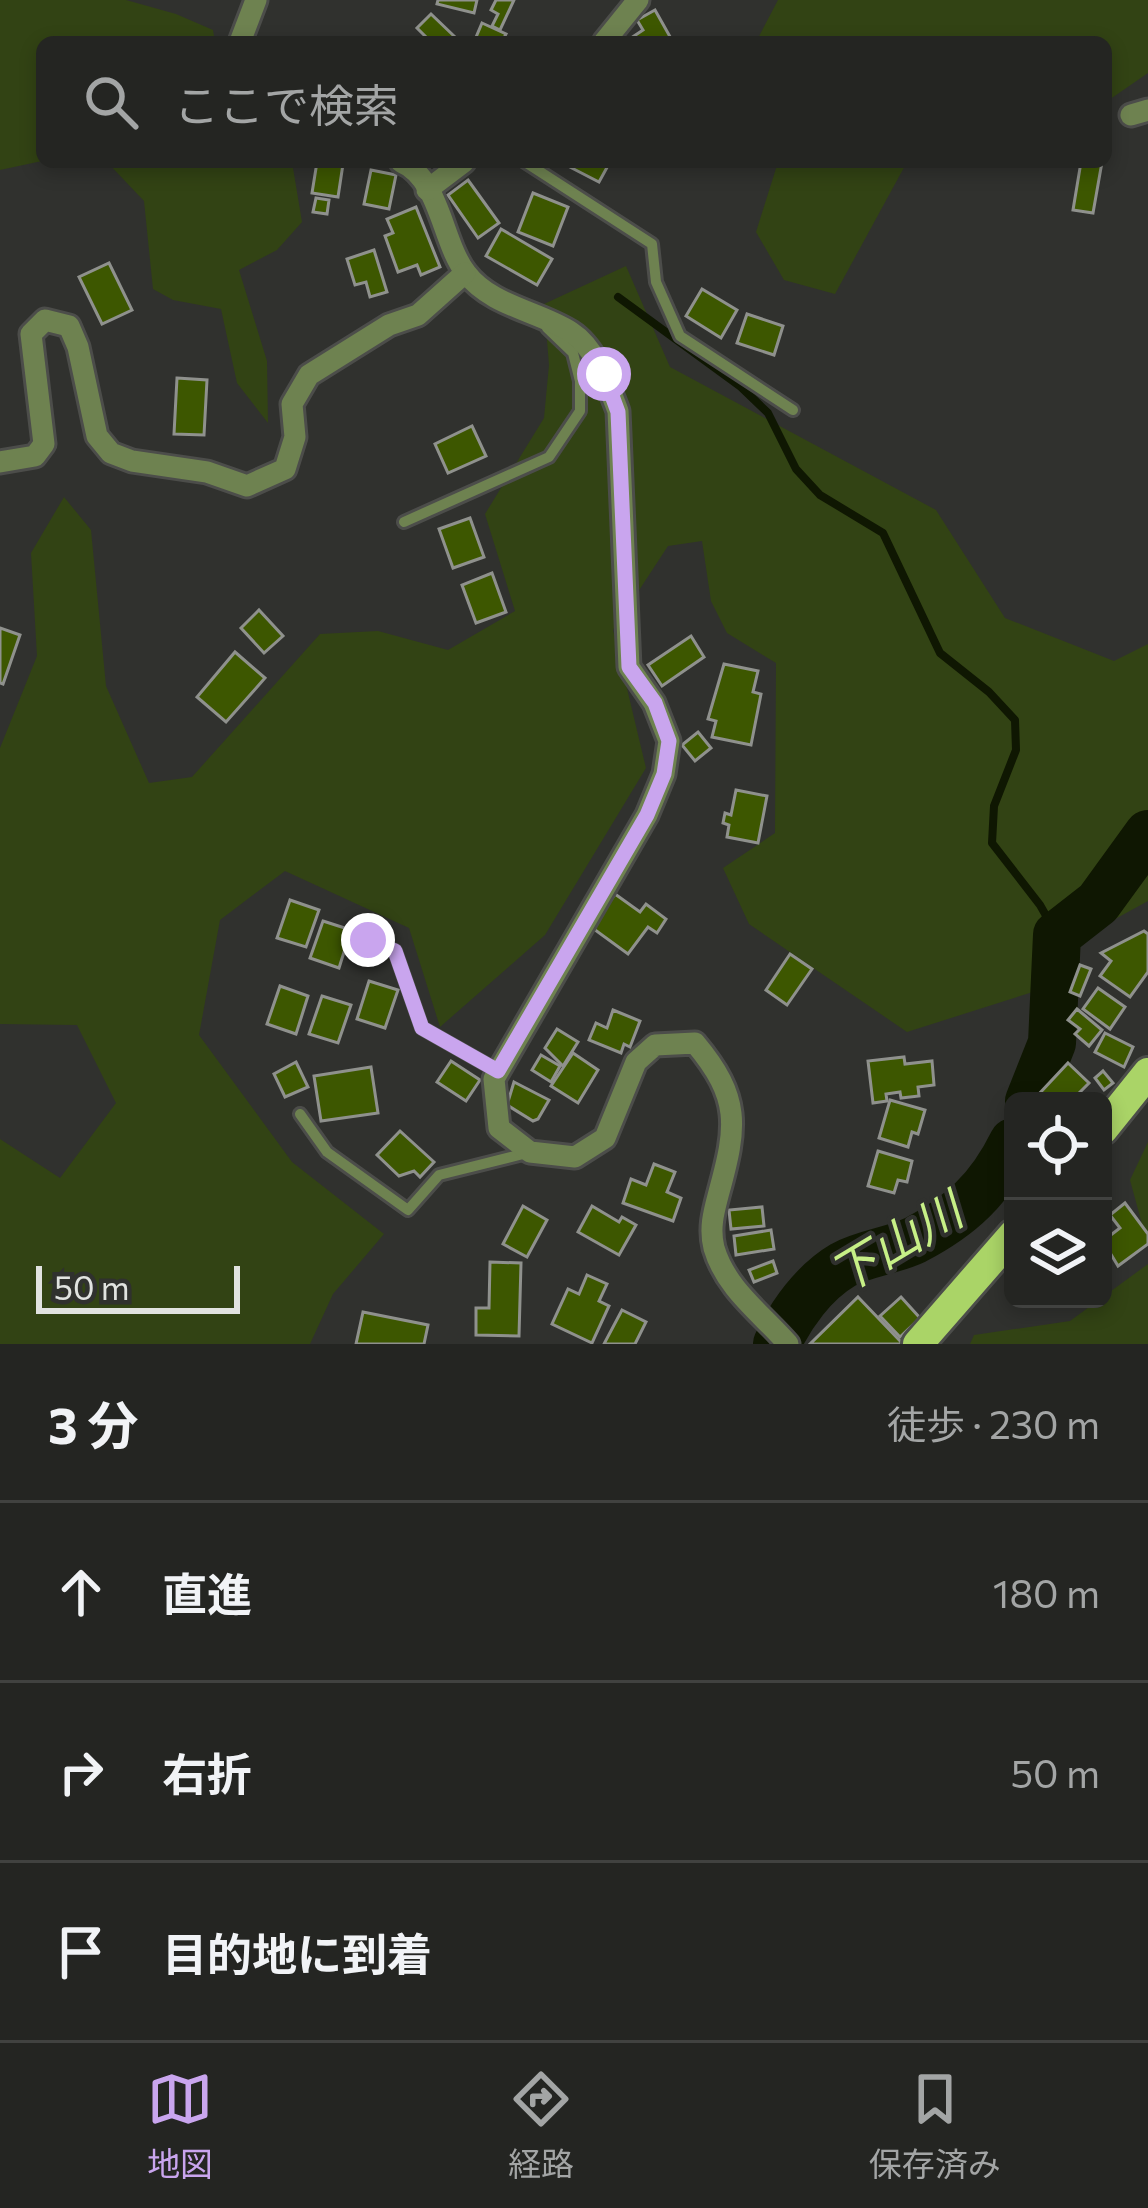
<!DOCTYPE html>
<html lang="ja">
<meta charset="utf-8">
<style>
body{margin:0;font-family:Commissioner,"Noto Sans JP",sans-serif;background:#2c2d2a;color:#f1f3f6}
.controls{position:absolute;right:36px;bottom:36px;display:grid;overflow:hidden;border-radius:18px;box-shadow:0 6px 18px #0003}
.controls button{width:108px;height:108px;display:grid;place-items:center;padding:0;border:0;border-bottom:3px solid #414240;background:#242522;color:#f1f3f6;font:60px sans-serif}
.scale{position:absolute;left:36px;bottom:30px;width:204px;box-sizing:border-box;padding-left:12px;border:6px solid #e1e3e0;border-top:0;font-size:33px;line-height:42px;white-space:nowrap;color:#e1e3e0;-webkit-text-stroke:9px #30312e;paint-order:stroke}
.stop{position:absolute;width:36px;height:36px;margin:-27px;border:9px solid #c9a5ee;border-radius:50%;background:#fff}
.stop.end{background:#c9a5ee;border-color:#fff;box-shadow:0 3px 12px #0008}
.list{margin:0;padding:0;list-style:none}
h2{display:flex;justify-content:space-between;align-items:center;height:156px;margin:0;padding:0 48px;font-size:51px}
h2 small{font-size:39px;font-weight:400;color:#a3a5a5}
.list li{display:grid;grid-template-columns:78px 1fr auto;gap:36px;align-items:center;box-sizing:border-box;height:180px;padding:0 48px;border-top:3px solid #414240}
.list b{display:block;font-size:45px;white-space:nowrap}
.list em{font-size:39px;font-style:normal;color:#a3a5a5}
.icon{flex:none;width:66px;height:66px;fill:none;stroke:currentColor;stroke-width:2;stroke-linecap:round;stroke-linejoin:round}
.map{position:relative;flex:none;width:1148px;height:1344px;overflow:hidden}
.search{position:absolute;background:#242522;box-shadow:0 6px 18px #0003;left:36px;right:36px;top:36px;height:132px;display:flex;align-items:center;gap:30px;box-sizing:border-box;padding:0 42px;border-radius:18px;color:#a3a5a5;font-size:45px}
.sheet{height:696px;background:#242522}
nav{display:flex;justify-content:space-around;align-items:center;box-sizing:border-box;height:168px;border-top:3px solid #414240;background:#242522;font-size:33px;color:#a3a5a5}
nav a{display:grid;justify-items:center;gap:6px}
nav .on{color:#c9a5ee}
.map>svg:first-child{display:block}
.green{fill:#324314}
.lines{fill:none;stroke-linecap:round;stroke-linejoin:round}
.stream{stroke:#0f1702;stroke-width:8}
.river{stroke:#0f1702;stroke-width:48}
.building{fill:#3d5700;stroke:#8f918d;stroke-width:3}
.lane-casing{stroke:#4c4d4a;stroke-width:16}
.street-casing{stroke:#4c4d4a;stroke-width:27}
.primary-casing{stroke:#4c4d4a;stroke-width:36}
.lane{stroke:#6e8250;stroke-width:10}
.street{stroke:#6e8250;stroke-width:21}
.primary{stroke:#aad467;stroke-width:30}
.route{stroke:#c9a5ee;stroke-width:15}
.labels{text-anchor:middle;stroke-width:9;stroke-linejoin:round;paint-order:stroke}
.water-label{font-size:48px;font-style:italic;fill:#c7f087;stroke:#30312e}
</style>
<div class="map">
<svg width="1148" height="1344" viewBox="0 0 1148 1344">
<rect width="100%" height="100%" fill="#30312e"/>
<g class="green">
<polygon points="0,0 126,0 176,14 213,30 215,42 42,42 42,161 0,170"/>
<polygon points="778,0 1148,0 1148,73 1106,102 1106,42 756,42"/>
<polygon points="107,162 292,162 302,222 277,250 239,270 267,361 268,423 237,383 221,309 173,300 153,289 144,201"/>
<polygon points="778,162 907,162 835,294 784,280 756,232"/>
<polygon points="626,266 670,367 936,510 1005,618 1114,661 1148,644 1148,901 1075,941 1036,991 907,1032 749,924 723,868 775,833 776,663 727,633 711,601 702,541 668,546 613,630 646,768 545,935 440,1027 409,928 285,871 220,920 199,1035 292,1162 384,1234 333,1294 310,1344 0,1344 0,1139 60,1178 116,1103 77,1025 0,1024 0,748 37,656 31,553 64,497 91,530 106,686 149,783 192,777 320,634 378,631 448,650 515,611 485,514 544,418 549,365 544,304"/>
<polygon points="1148,1142 1148,1246 1130,1180"/>
<polygon points="1148,1264 1148,1344 970,1344 974,1335 1070,1321"/>
</g>
<g class="lines">
<polyline class="stream" points="618,297 741,387 768,413 796,469 820,495 883,533 940,653 989,692 1015,720 1016,750 994,806 992,843 1040,905 1057,935"/>
<g class="river">
<polyline points="1029,1101 1052,1043 1057,935 1098,903 1148,834"/>
<path d="M777,1344C791,1314 814,1282 843,1265C865,1253 892,1251 915,1240C961,1216 990,1189 1013,1142"/>
</g>
</g>
<g class="building">
<polygon points="438,0 477,0 474,13 437,4"/>
<polygon points="496,0 514,0 500,30 492,26 498,14 491,10"/>
<polygon points="655,10 673,42 625,42 643,30 637,20"/>
<polygon points="431,14 455,37 450,42 423,42 427,38 417,28"/>
<polygon points="482,23 506,34 502,42 474,42"/>
<polygon points="317,162 343,164 338,197 312,193"/>
<polygon points="568,162 610,162 599,182 566,165"/>
<polygon points="1081,162 1102,162 1093,213 1073,210"/>
<polygon points="371,170 396,175 389,209 364,204"/>
<polygon points="468,180 499,223 478,238 448,195"/>
<polygon points="533,193 568,207 553,246 518,232"/>
<polygon points="316,198 329,200 327,214 313,212"/>
<polygon points="416,207 440,267 421,275 417,265 398,272 385,236 393,233 387,219"/>
<polygon points="501,229 552,259 537,285 486,256"/>
<polygon points="374,250 387,292 370,297 366,282 355,285 347,259"/>
<polygon points="109,263 132,310 102,324 79,277"/>
<polygon points="702,289 737,310 721,338 686,316"/>
<polygon points="747,314 783,326 774,355 737,343"/>
<polygon points="177,378 207,380 204,435 174,434"/>
<polygon points="472,426 486,456 448,473 435,444"/>
<polygon points="470,518 484,557 453,568 439,529"/>
<polygon points="492,573 506,612 476,623 462,585"/>
<polygon points="259,610 283,636 264,653 241,628"/>
<polygon points="0,628 20,635 3,684 0,683"/>
<polygon points="691,636 704,657 662,686 648,665"/>
<polygon points="235,652 265,678 226,722 197,697"/>
<polygon points="724,664 758,671 753,692 761,694 751,745 712,737 716,721 708,719"/>
<polygon points="698,732 711,748 695,761 682,745"/>
<polygon points="736,790 767,796 758,843 727,837 729,825 723,823 725,813 731,815"/>
<polygon points="615,894 640,912 646,904 666,919 657,933 648,927 628,954 591,927"/>
<polygon points="290,900 319,910 306,947 277,938"/>
<polygon points="323,921 351,930 339,968 310,958"/>
<polygon points="1144,931 1148,934 1148,972 1130,997 1100,976 1111,961 1101,953"/>
<polygon points="790,954 812,969 787,1005 766,990"/>
<polygon points="1080,965 1091,969 1080,996 1070,992"/>
<polygon points="369,981 398,990 385,1028 357,1019"/>
<polygon points="280,986 308,996 296,1034 267,1024"/>
<polygon points="1098,988 1125,1007 1110,1029 1083,1009"/>
<polygon points="322,996 351,1005 338,1043 309,1034"/>
<polygon points="1077,1009 1102,1030 1089,1046 1075,1034 1080,1029 1068,1020"/>
<polygon points="613,1010 640,1021 630,1047 624,1044 621,1053 589,1040 596,1023 607,1028"/>
<polygon points="557,1029 578,1042 563,1066 545,1048"/>
<polygon points="1105,1033 1133,1047 1124,1067 1095,1052"/>
<polygon points="573,1053 598,1070 578,1103 551,1086"/>
<polygon points="541,1055 560,1066 551,1082 532,1070"/>
<polygon points="904,1057 905,1064 932,1061 934,1085 918,1087 919,1096 901,1098 900,1092 886,1094 887,1101 873,1103 868,1061"/>
<polygon points="451,1061 480,1080 466,1101 437,1082"/>
<polygon points="296,1062 308,1087 285,1097 274,1074"/>
<polygon points="1068,1063 1089,1083 1071,1101 1044,1101 1038,1095"/>
<polygon points="371,1067 378,1113 321,1121 314,1076"/>
<polygon points="1103,1071 1113,1083 1104,1090 1095,1078"/>
<polygon points="514,1082 549,1100 538,1119 533,1121 507,1105"/>
<polygon points="890,1100 925,1110 918,1134 912,1132 908,1147 879,1138"/>
<polygon points="400,1131 434,1162 420,1177 414,1171 399,1176 377,1155"/>
<polygon points="878,1151 912,1161 907,1182 898,1180 894,1193 868,1186"/>
<polygon points="654,1164 675,1172 667,1192 681,1198 673,1221 623,1203 631,1179 646,1185"/>
<polygon points="1125,1203 1148,1234 1148,1244 1118,1266 1103,1241 1120,1228 1110,1215"/>
<polygon points="523,1206 547,1220 527,1257 503,1244"/>
<polygon points="592,1206 619,1222 622,1217 636,1225 619,1255 578,1232"/>
<polygon points="762,1207 764,1226 731,1229 729,1210"/>
<polygon points="771,1230 774,1249 736,1255 734,1236"/>
<polygon points="773,1261 777,1273 754,1282 749,1270"/>
<polygon points="490,1262 521,1263 519,1336 476,1335 476,1308 489,1308"/>
<polygon points="587,1275 607,1284 599,1301 609,1306 592,1343 552,1324 568,1289 579,1294"/>
<polygon points="858,1297 903,1344 810,1344"/>
<polygon points="901,1297 920,1318 900,1337 880,1316"/>
<polygon points="622,1310 646,1322 635,1344 604,1344"/>
<polygon points="363,1312 428,1325 424,1344 356,1344"/>
</g>
<g class="lines">
<defs>
<g id="lane">
<polyline points="525,162 652,244 656,282 680,336 793,410"/>
<polyline points="404,522 549,457 580,411 580,381 573,353 547,328"/>
<polyline points="368,940 395,951 422,1028 498,1071"/>
<polyline points="300,1114 327,1152 408,1210 439,1175 527,1153"/>
</g>
<g id="street">
<polyline points="240,42 256,0"/>
<polyline points="604,42 638,0"/>
<polyline points="1131,115 1148,110"/>
<path d="M401,162C440,178 442,243 466,273C491,306 538,311 571,332C596,348 608,385 618,411L629,667L654,703L669,741L664,774L647,815L494,1079L499,1128L530,1152L575,1157L605,1138L636,1062L655,1045L695,1043C741,1098 737,1126 719,1192C714,1211 709,1228 714,1248C726,1289 761,1313 788,1344"/>
<polyline points="427,190 464,162"/>
<polyline points="0,462 35,456 44,444 31,334 45,320 69,326 78,347 97,436 111,453 132,461 207,472 247,486 285,469 295,437 292,404 309,375 389,325 418,315 465,273"/>
</g>
<g id="primary">
<polyline points="1103,1129 1148,1073"/>
<polyline points="918,1344 1013,1235"/>
</g>
</defs>
<use href="#lane" class="lane-casing"/>
<use href="#street" class="street-casing"/>
<use href="#primary" class="primary-casing"/>
<use href="#lane" class="lane"/>
<use href="#street" class="street"/>
<use href="#primary" class="primary"/>
</g>
<g class="lines">
<polyline class="route" points="368,940 395,951 422,1028 498,1071 647,815 664,774 669,741 655,703 629,667 618,412 604,374"/>
</g>
<g class="labels">
<g class="water-label">
<text transform="translate(896 1243) rotate(-31)" y="17">下山川</text>
</g>
</g>
</svg>
<div class="controls">
<button><svg class="icon" aria-label="locate" viewBox="0 0 24 24"><circle cx="12" cy="12" r="6"/><path d="M12 2v4M12 18v4M2 12h4M18 12h4"/></svg></button>
<button><svg class="icon" aria-label="layers" viewBox="0 0 24 24"><path d="M12 4l9 5-9 5-9-5zM3 14l9 5 9-5"/></svg></button>
</div>
<div class="scale">50 m</div>
<div class="stop" style="left:604px;top:374px"></div>
<div class="stop end" style="left:368px;top:940px"></div>
<div class="search"><svg class="icon" aria-label="search" viewBox="0 0 24 24"><circle cx="10" cy="10" r="6"/><path d="M15 15l6 6"/></svg>ここで検索</div>
</div>
<section class="sheet">
<h2>3 分<small>徒歩 · 230 m</small></h2>
<ul class="list">
<li><svg class="icon" aria-label="ahead" viewBox="0 0 24 24"><path d="M12 20V5M6 11l6-6 6 6"/></svg><div><b>直進</b></div><em>180 m</em></li>
<li><svg class="icon" aria-label="right" viewBox="0 0 24 24"><path d="M7 20v-9h11M14 6l5 5-5 5"/></svg><div><b>右折</b></div><em>50 m</em></li>
<li><svg class="icon" aria-label="arrive" viewBox="0 0 24 24"><path d="M6 21V4h12l-3 4 3 4H6"/></svg><div><b>目的地に到着</b></div></li>
</ul>
</section>
<nav>
<a class="on"><svg class="icon" aria-label="map" viewBox="0 0 24 24"><path d="M3 6l6-2 6 2 6-2v14l-6 2-6-2-6 2zM9 4v14M15 6v14"/></svg>地図</a>
<a><svg class="icon" aria-label="directions" viewBox="0 0 24 24"><path d="M12 3l9 9-9 9-9-9zM9 14v-3h6M13 9l2 2-2 2"/></svg>経路</a>
<a><svg class="icon" aria-label="saved" viewBox="0 0 24 24"><path d="M7 4h10v16l-5-4-5 4z"/></svg>保存済み</a>
</nav>
